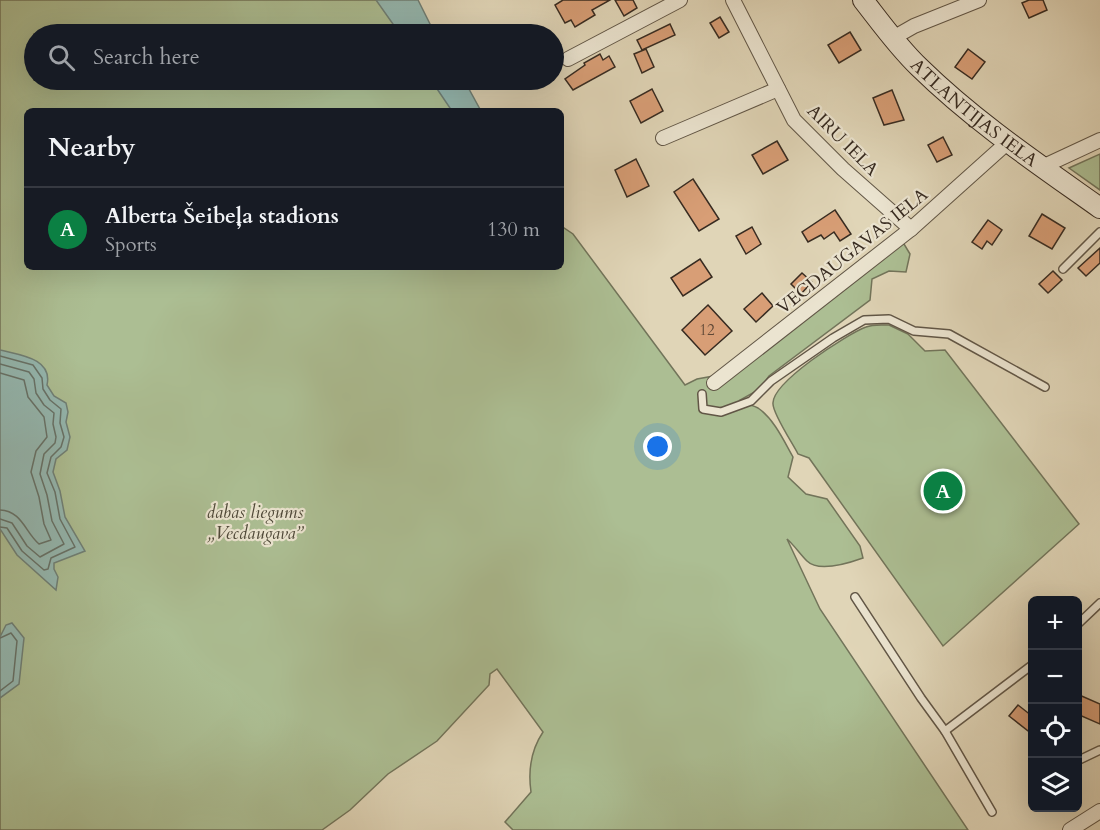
<!DOCTYPE html>
<meta charset="utf-8">
<style>
body{margin:0;font-family:Cardo,serif;background:#242831;color:#f1f3f6}
.controls{position:absolute;right:18px;bottom:18px;display:grid;overflow:hidden;border-radius:9px;box-shadow:0 6px 24px #0002}
.controls button{width:54px;height:54px;display:grid;place-items:center;padding:0;border:0;border-bottom:2px solid #363941;background:#171b24;color:#f1f3f6;font:30px sans-serif}
.you{position:absolute;left:658px;top:447px;width:21px;height:21px;margin:-15px;border:4px solid #fff;border-radius:50%;background:#1a73e8;box-shadow:0 0 0 9px #1a73e833}
.badge{display:grid;place-items:center;width:39px;height:39px;border-radius:50%;background:#0b8043;color:#fff;font-size:20px;font-weight:700}
.pin{position:absolute;translate:-50% -50%;border:3px solid #fff;box-shadow:0 2px 6px #0006}
.list{margin:0;padding:0;list-style:none}
h2{display:flex;justify-content:space-between;align-items:center;height:78px;margin:0;padding:0 24px;font-size:26px}
h2 small{font-size:20px;font-weight:400;color:#9ea1a6}
.list li{display:grid;grid-template-columns:39px 1fr auto;gap:18px;align-items:center;box-sizing:border-box;height:84px;padding:0 24px;border-top:2px solid #363941}
.list b{display:block;font-size:22px;white-space:nowrap}
.list p{margin:0;font-size:20px;white-space:nowrap;color:#9ea1a6}
.list em{font-size:20px;font-style:normal;color:#9ea1a6}
.icon{flex:none;width:33px;height:33px;fill:none;stroke:currentColor;stroke-width:2;stroke-linecap:round;stroke-linejoin:round}
.map{position:relative;flex:none;width:1100px;height:830px;overflow:hidden}
.search{position:absolute;background:#171b24;box-shadow:0 6px 24px #0002;left:24px;top:24px;width:540px;height:66px;display:flex;align-items:center;gap:15px;box-sizing:border-box;padding:0 21px;border-radius:33px;color:#9ea1a6;font-size:22px}
.panel{position:absolute;background:#171b24;box-shadow:0 6px 24px #0002;left:24px;top:108px;width:540px;height:162px;border-radius:9px}
.map>svg:first-child{display:block}
.green{fill:#acbe93;stroke:#72745a;stroke-width:1.5}
.water{fill:#94b8b1;stroke:#6f8077;stroke-width:1.5}
.lines{fill:none;stroke-linecap:round;stroke-linejoin:round}
.shore{stroke:#667269;stroke-width:1.5}
.building{fill:#d89e76;stroke:#372b21;stroke-width:1.5}
.lane-casing{stroke:#615646;stroke-width:10}
.street-casing{stroke:#615646;stroke-width:16}
.secondary-casing{stroke:#372b21;stroke-width:22}
.lane{stroke:#ebe4d0;stroke-width:7}
.street{stroke:#ebe4d0;stroke-width:14}
.secondary{stroke:#ebe4d0;stroke-width:20}
.labels{text-anchor:middle;stroke-width:4.5;stroke-linejoin:round;paint-order:stroke}
.number-label{font-size:15px;fill:#5f4836}
.street-label{font-size:18px;fill:#372b21;stroke:#ebe4d0}
.park-label{font-size:18px;font-style:italic;fill:#4e4838;stroke:#ebe4d0}
</style>
<div class="map">
<svg width="1100" height="830" viewBox="0 0 1100 830">
<rect width="100%" height="100%" fill="#e0d5b7"/>
<filter id="stains"><feTurbulence type="fractalNoise" baseFrequency=".00333" numOctaves="4"/><feColorMatrix values="0 0 0 0 .2 0 0 0 0 .09 0 0 0 0 .02 0 0 0 .5 -.17"/></filter>
<radialGradient id="worn" r=".72"><stop offset=".6" stop-color="#630" stop-opacity="0"/><stop offset="1" stop-color="#630" stop-opacity=".3"/></radialGradient>
<g class="green">
<path d="M0,0H414L431,34H34V80H455L474,111H27V267H561V226L573,234L685,385L697,379L719,375L898,244H904L910,254L906,272L889,271L872,279L870,300L769,376L760,389L740,400C745,404 752,405 758,408C774,419 784,441 793,457L788,477L806,494L827,499L860,546L863,558C849,563 819,573 807,561C800,554 794,545 787,539L820,609L968,830H513L505,822L531,792C528,771 531,750 543,732L497,669L490,674L489,685L437,741L388,774L350,810L322,830H0Z"/>
<polygon points="1100,154 1100,190 1069,168"/>
<path d="M889,325L908,334L925,351L945,350L1079,524L943,646L809,458L798,454C793,444 773,414 773,404C771,383 847,334 866,327C873,324 882,325 889,325Z"/>
</g>
<g class="water">
<polygon points="376,0 418,0 435,34 400,34"/>
<polygon points="431,80 464,80 481,111 452,111"/>
<path d="M0,350C19,355 53,358 47,385L54,396L66,403L68,412L66,422L70,437L67,450L56,459L53,472L60,491L65,517L85,551L54,563V569L58,577L56,590L17,555L0,529Z"/>
<polygon points="12,623 24,638 19,684 0,698 0,637 6,625"/>
</g>
<g class="lines">
<g class="shore">
<polyline points="0,356 33,365 42,378 43,389 50,400 61,409 60,423 64,437 61,447 51,457 47,473 55,492 60,519 75,547 51,558 48,569 44,570 22,551 7,528 0,527"/>
<polyline points="0,364 29,372 34,379 36,393 44,405 54,413 53,424 56,437 55,443 44,454 40,474 47,495 52,521 64,544 40,557 27,546 12,523 0,519"/>
<path d="M0,373L24,380L28,397L44,417L47,437L36,451L31,472L39,497L44,524L51,540L39,544C25,532 22,511 0,510"/>
<polyline points="0,638 11,633 17,641 13,681 0,691"/>
</g>
</g>
<g class="building">
<polygon points="563,0 610,0 592,10 595,15 575,27 571,20 565,23 555,5"/>
<polygon points="615,0 633,0 637,8 624,16"/>
<polygon points="1029,0 1043,0 1047,10 1029,18 1022,3"/>
<polygon points="720,17 729,32 719,38 710,23"/>
<polygon points="670,24 675,35 642,50 637,40"/>
<polygon points="850,32 861,50 839,63 828,45"/>
<polygon points="646,49 654,67 642,73 634,54"/>
<polygon points="968,49 985,62 972,79 955,67"/>
<polygon points="600,54 603,60 609,56 615,67 573,90 565,79 585,65 584,63"/>
<polygon points="652,89 663,111 641,123 630,101"/>
<polygon points="892,90 904,120 884,125 873,98"/>
<polygon points="943,137 952,155 937,162 928,145"/>
<polygon points="777,141 788,160 763,174 752,155"/>
<polygon points="636,159 649,186 627,197 615,170"/>
<polygon points="693,179 719,219 699,231 674,192"/>
<polygon points="835,210 851,234 840,241 834,232 824,239 821,235 808,242 802,232"/>
<polygon points="1042,214 1065,228 1052,249 1029,236"/>
<polygon points="988,220 1002,230 992,245 987,241 982,249 972,242"/>
<polygon points="752,227 761,244 746,254 736,236"/>
<polygon points="1100,248 1100,263 1086,276 1078,268"/>
<polygon points="700,259 712,277 683,296 671,278"/>
<polygon points="1053,271 1062,280 1048,293 1039,284"/>
<polygon points="802,273 812,282 801,294 791,284"/>
<polygon points="762,293 773,306 756,322 744,309"/>
<polygon points="708,305 732,331 705,355 682,330"/>
<polygon points="1077,694 1100,704 1100,724 1077,714"/>
<polygon points="1018,705 1032,716 1032,734 1009,716"/>
</g>
<g class="lines">
<defs>
<g id="lane">
<polyline points="1063,269 1100,232"/>
<polyline points="702,394 703,409 721,412 751,401 771,381 833,338 864,320 889,319 914,331 949,334 1045,387"/>
<polyline points="855,597 921,698 945,731 1032,665"/>
<polyline points="1078,624 1100,603"/>
<polyline points="945,731 992,812"/>
<polyline points="1078,759 1079,760 1100,750"/>
</g>
<g id="street">
<polyline points="733,0 794,120 843,169 911,229"/>
<polyline points="893,38 914,26 979,0"/>
<polyline points="568,59 680,0"/>
<polyline points="663,138 778,89"/>
<polyline points="1042,167 1100,140"/>
<polyline points="714,383 911,229 1008,142"/>
<polyline points="1070,830 1100,811"/>
</g>
<g id="secondary">
<path id="s1" d="M863,0C881,23 898,47 919,67C974,121 1038,164 1100,208"/>
</g>
</defs>
<use href="#lane" class="lane-casing"/>
<use href="#street" class="street-casing"/>
<use href="#secondary" class="secondary-casing"/>
<use href="#lane" class="lane"/>
<use href="#street" class="street"/>
<use href="#secondary" class="secondary"/>
</g>
<g class="labels">
<g class="number-label">
<text x="707" y="335">12</text>
</g>
<g class="street-label">
<text dy="6" stroke="none"><textPath href="#s1" startOffset="159">ATLANTIJAS IELA</textPath></text>
<text transform="translate(843 140) rotate(45)" y="6">AIRU IELA</text>
<text transform="translate(852 251) rotate(-39)" y="6">VECDAUGAVAS IELA</text>
</g>
<g class="park-label">
<text x="255" y="518">dabas liegums<tspan x="255" dy="21">„Vecdaugava”</tspan></text>
</g>
</g>
<rect width="100%" height="100%" filter="url(#stains)"/>
<rect width="100%" height="100%" fill="url(#worn)"/>
</svg>
<div class="controls">
<button>+</button>
<button>−</button>
<button><svg class="icon" aria-label="locate" viewBox="0 0 24 24"><circle cx="12" cy="12" r="6"/><path d="M12 2v4M12 18v4M2 12h4M18 12h4"/></svg></button>
<button><svg class="icon" aria-label="layers" viewBox="0 0 24 24"><path d="M12 4l9 5-9 5-9-5zM3 14l9 5 9-5"/></svg></button>
</div>
<div class="you"></div>
<div class="pin badge" style="left:943px;top:491px">A</div>
<div class="search"><svg class="icon" aria-label="search" viewBox="0 0 24 24"><circle cx="10" cy="10" r="6"/><path d="M15 15l6 6"/></svg>Search here</div>
<section class="panel">
<h2>Nearby<small></small></h2>
<ul class="list">
<li><span class="badge">A</span><div><b>Alberta Šeibeļa stadions</b><p>Sports</p></div><em>130 m</em></li>
</ul>
</section>
</div>
